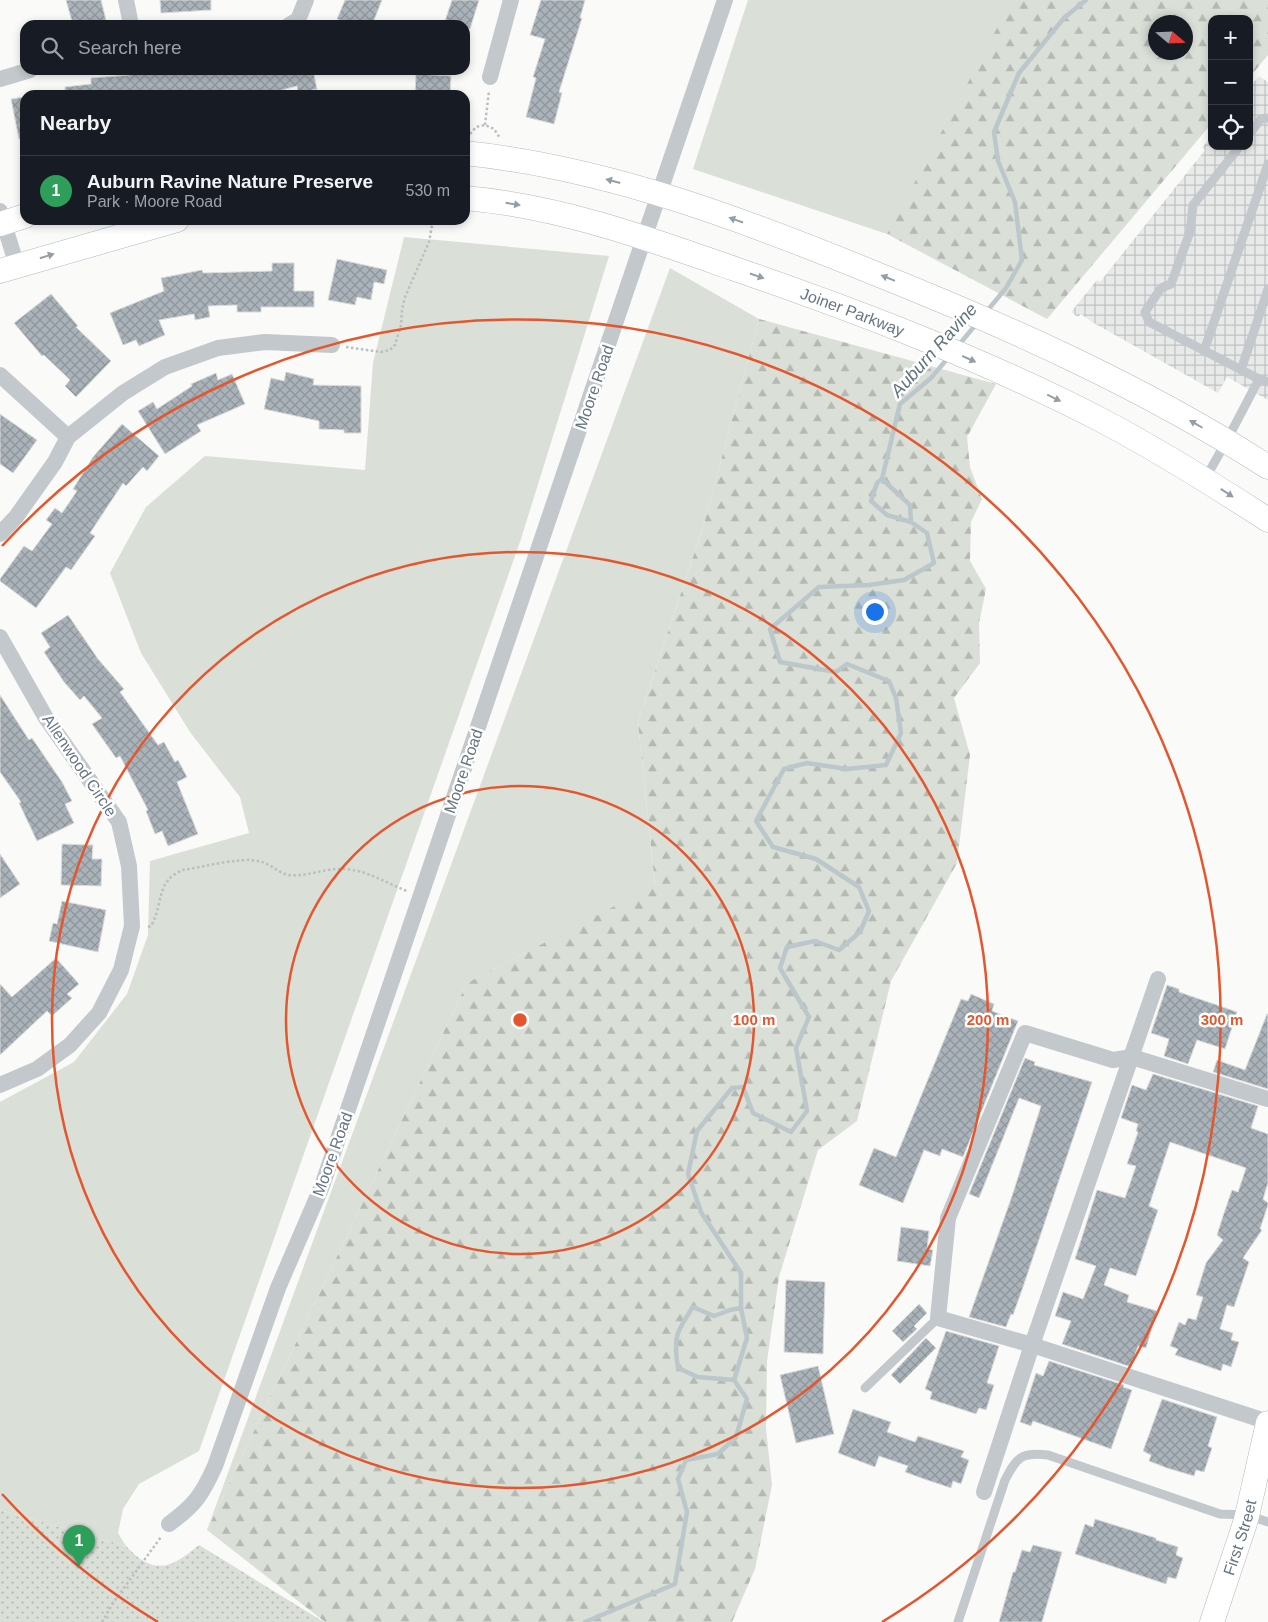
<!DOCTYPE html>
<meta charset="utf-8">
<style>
body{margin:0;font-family:Helvetica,sans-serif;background:#242831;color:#f1f3f6}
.controls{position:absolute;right:15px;top:15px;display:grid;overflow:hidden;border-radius:10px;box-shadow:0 2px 8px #0003}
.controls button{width:45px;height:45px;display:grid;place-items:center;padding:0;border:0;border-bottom:1px solid #363941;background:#171b24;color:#f1f3f6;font:25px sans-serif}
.compass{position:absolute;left:1148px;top:15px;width:45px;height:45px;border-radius:50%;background:#171b24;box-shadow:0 2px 8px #0003;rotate:109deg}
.you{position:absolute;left:874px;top:611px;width:18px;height:18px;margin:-12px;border:4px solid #fff;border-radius:50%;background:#1a73e8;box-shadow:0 0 0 8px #1a73e833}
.badge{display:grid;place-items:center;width:32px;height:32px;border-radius:50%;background:#d93025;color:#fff;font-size:16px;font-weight:700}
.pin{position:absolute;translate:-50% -41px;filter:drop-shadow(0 1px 2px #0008)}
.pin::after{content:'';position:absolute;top:26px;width:18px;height:15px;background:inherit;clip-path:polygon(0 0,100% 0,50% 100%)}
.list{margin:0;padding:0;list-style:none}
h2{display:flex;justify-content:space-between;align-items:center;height:65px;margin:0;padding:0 20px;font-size:21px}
h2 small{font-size:16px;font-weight:400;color:#9ea1a6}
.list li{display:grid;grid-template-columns:32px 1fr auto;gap:15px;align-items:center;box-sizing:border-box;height:70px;padding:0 20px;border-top:1px solid #363941}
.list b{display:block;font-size:19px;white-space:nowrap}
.list p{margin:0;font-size:16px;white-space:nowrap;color:#9ea1a6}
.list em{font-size:16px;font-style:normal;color:#9ea1a6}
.icon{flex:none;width:28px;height:28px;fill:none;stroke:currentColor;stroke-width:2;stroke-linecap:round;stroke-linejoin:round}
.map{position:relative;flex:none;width:1268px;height:1622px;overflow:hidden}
.search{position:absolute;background:#171b24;box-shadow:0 2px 8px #0003;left:20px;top:20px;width:450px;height:55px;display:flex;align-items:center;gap:12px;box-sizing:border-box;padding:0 18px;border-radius:15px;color:#9ea1a6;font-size:19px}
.panel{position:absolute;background:#171b24;box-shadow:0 2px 8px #0003;left:20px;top:90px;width:450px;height:135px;border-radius:15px}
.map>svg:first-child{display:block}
.industrial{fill:url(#industrial-grid)}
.grass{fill:#dadfd7}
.forest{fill:url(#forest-firs);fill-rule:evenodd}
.park{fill:url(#park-dots)}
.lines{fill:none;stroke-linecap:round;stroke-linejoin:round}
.stream{stroke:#bbc7cb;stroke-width:4.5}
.building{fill:url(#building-cross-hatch);stroke:#dcdcda}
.secondary-casing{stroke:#b3babf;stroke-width:25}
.path{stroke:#bbbfc2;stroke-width:2.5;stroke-dasharray:2.5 2.5;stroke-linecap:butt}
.lane{stroke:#c3c8cc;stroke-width:9}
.street{stroke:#c3c8cc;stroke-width:16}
.secondary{stroke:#fff;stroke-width:24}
.oneway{fill:#939fa8}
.ring{fill:none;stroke:#e4572e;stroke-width:2.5}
.labels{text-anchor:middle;stroke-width:5;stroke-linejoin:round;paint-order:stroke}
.street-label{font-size:16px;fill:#657683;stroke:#fff}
.water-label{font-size:18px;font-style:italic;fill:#60757c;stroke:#fff}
.centre{fill:#e4572e;stroke:#fff;stroke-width:2.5}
.ring-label{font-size:15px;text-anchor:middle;font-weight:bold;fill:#e4572e;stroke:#fff;stroke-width:5;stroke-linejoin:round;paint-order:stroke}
</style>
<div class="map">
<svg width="1268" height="1622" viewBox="0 0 1268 1622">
<defs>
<pattern id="industrial-grid" width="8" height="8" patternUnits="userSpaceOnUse" patternTransform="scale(1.25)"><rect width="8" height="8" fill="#e8e9e9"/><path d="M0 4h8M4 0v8" fill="none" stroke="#c0c1c2"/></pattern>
<pattern id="forest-firs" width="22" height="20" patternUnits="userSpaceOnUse" patternTransform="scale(1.25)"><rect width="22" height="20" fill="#dadfd7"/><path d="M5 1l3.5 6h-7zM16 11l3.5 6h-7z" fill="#b4b9b4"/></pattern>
<pattern id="park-dots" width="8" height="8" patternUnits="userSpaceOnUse" patternTransform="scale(1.25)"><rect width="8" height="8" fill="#dadfd7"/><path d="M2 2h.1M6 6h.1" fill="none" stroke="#b4b9b4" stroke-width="1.8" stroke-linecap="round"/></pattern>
<pattern id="building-cross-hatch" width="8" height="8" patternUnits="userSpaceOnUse" patternTransform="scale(1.25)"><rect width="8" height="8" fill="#aab3b9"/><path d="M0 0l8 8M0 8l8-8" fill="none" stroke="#8e969c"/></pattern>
</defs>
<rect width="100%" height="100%" fill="#fafaf8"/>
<polygon class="industrial" points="1259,76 1268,82 1268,400 1227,377 1218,393 1092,322 1081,314 1078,317 1071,312 1097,280 1100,282 1205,150 1202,148 1212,135 1212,146 1249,146 1249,88"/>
<g class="grass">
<polygon points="748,0 1044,0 887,234 693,169"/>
<polygon points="404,237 609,256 521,539 199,1451 139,1484 123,1509 118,1533 126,1546 0,1510 0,1102 74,1062 127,994 148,935 150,861 249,833 240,797 190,732 141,653 110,573 146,507 205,456 365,470 373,363"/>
<polygon points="670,268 759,319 704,524 638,722 655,886 467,983 207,1530"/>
</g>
<g class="forest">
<path d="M1012,0H1268V55L1249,78V19H1212V123L1047,319L887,234ZM1156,22H1186V52H1156Z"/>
<polygon points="759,319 996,384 967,437 970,467 982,499 971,522 970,561 986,589 979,623 980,663 954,698 970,755 957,863 891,981 857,1121 818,1150 779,1277 767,1361 766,1428 772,1485 755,1569 732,1622 325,1622 207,1530 467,983 655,885 638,722 704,524"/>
</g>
<path class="park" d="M0,1510L126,1546C154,1576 170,1569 199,1545L324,1622H0Z"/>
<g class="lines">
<g class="stream">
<polyline points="987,311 1006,288 1022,260 1015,202 998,161 994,132 1019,73 1064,18 1086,0"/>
<polyline points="958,346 977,323"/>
<polyline points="882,479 877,483 871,501 887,515 911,522"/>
<path d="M734,1380L698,1377L678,1368C673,1338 676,1332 693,1307L714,1316L730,1310L741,1308"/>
<polyline points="585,1622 675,1584 687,1512 678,1479 686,1460 718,1454 736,1437 747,1399 734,1380 747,1338 741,1308 741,1273 701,1212 688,1174 697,1131 732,1088 743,1087 753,1113 791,1132 807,1111 796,1048 809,1017 780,968 787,947 815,941 839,950 860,932 869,911 859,887 816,859 773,847 756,821 784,769 807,763 847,769 886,765 901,733 896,698 889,681 847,664 836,672 780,662 770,629 819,587 869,585 904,580 934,563 927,533 911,522 910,505 882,479 900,404 931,378 948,358"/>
</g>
</g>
<g class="building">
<polygon points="66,0 101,0 106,20 85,25 73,25"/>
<polygon points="160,0 211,0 211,10 161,13"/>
<polygon points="345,0 382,0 372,25 354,25 337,19"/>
<polygon points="452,0 479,0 470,29 465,27 465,25 459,25 445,21"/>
<polygon points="541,0 585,0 580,18 582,18 559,92 562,93 554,124 526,117 536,78 533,77 545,39 530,35"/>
<polygon points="165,70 313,70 317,89 298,93 297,86 274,92 274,95 244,95 244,93 206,95 206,93 170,95 65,95 65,87 91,84 91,78 130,75 130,72 165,72"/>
<polygon points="416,74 451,76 450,95 415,95"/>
<polygon points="25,97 25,138 19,139 11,99"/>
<polygon points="337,259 387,270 384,284 374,282 371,300 357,297 355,305 328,300"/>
<polygon points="272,263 294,263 294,291 314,291 314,307 261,307 261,312 237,312 237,305 208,306 210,317 195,320 194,314 159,320 165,335 139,346 136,340 123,345 110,313 164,291 161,278 202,270 203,273 272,271"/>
<polygon points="51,294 78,326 76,327 111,361 76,397 65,386 70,380 44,355 42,356 14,323"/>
<polygon points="286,372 314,379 313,385 361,386 361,433 344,433 344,430 319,429 319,421 264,409 271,378 284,381"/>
<polygon points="216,373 218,380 232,374 245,404 197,425 201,431 165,454 138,411 153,402 157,409 192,386 191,384"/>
<polygon points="0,414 37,440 13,473 0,464"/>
<polygon points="122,424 159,456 147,471 143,467 126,486 123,483 90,533 95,536 71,570 66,567 36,608 0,581 0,579 24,546 32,551 52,524 46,520 55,508 62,513 77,491 73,489 93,457"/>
<polygon points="68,615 98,659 124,689 120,692 158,745 164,742 175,762 178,760 187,777 177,782 198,834 168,846 162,831 155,834 146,811 148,810 120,756 116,758 92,724 102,718 84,696 80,700 64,682 44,652 50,647 41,633"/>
<polygon points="0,695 29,740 32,738 62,782 72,801 65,804 74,823 37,841 19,803 21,802 0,772"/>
<polygon points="62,844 93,845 92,859 102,859 101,886 61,885"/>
<polygon points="0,854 20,884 0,898"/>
<polygon points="62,901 106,910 98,952 49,941 53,923 57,924"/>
<polygon points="56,958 79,984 67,994 72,998 52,1016 47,1011 0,1055 0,984 12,997"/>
<polygon points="1167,985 1179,989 1179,992 1237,1012 1225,1049 1197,1040 1188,1064 1164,1056 1169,1039 1151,1033"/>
<polygon points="971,994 994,1004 992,1011 1018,1021 963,1157 942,1149 940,1156 924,1150 903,1203 859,1185 874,1148 896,1157 961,999 968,1001"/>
<polygon points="1267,1014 1268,1014 1268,1089 1213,1072 1217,1060 1245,1070"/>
<polygon points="1025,1058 1035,1062 1034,1065 1092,1082 1023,1287 1013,1315 1011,1314 1006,1327 969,1317 1012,1196 1041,1106 1019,1098 979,1198 969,1194"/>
<polygon points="1153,1074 1258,1106 1251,1128 1268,1134 1268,1183 1263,1199 1268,1203 1268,1205 1260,1229 1262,1230 1243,1258 1249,1262 1234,1307 1227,1305 1220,1329 1233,1333 1231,1340 1239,1342 1231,1367 1223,1364 1221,1371 1175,1355 1178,1349 1170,1346 1179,1322 1185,1325 1188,1318 1196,1320 1203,1297 1196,1295 1206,1263 1223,1240 1217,1235 1223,1216 1232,1190 1238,1192 1246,1168 1170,1142 1149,1206 1158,1210 1136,1276 1110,1268 1104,1285 1129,1295 1127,1302 1157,1311 1146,1348 1138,1346 1131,1367 1062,1344 1071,1321 1055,1316 1063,1292 1083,1299 1096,1266 1075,1259 1097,1190 1125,1198 1136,1166 1127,1164 1138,1132 1136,1131 1138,1124 1121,1118 1132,1085 1146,1090"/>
<polygon points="901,1227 929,1231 927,1249 933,1250 930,1266 897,1261"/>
<polygon points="786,1280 825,1282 823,1354 784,1352"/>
<polygon points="919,1304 927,1313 914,1326 917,1329 903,1342 892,1331"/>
<polygon points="946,1331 999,1346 987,1383 994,1385 986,1410 979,1408 976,1414 930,1399 932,1392 925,1389"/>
<polygon points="926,1338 936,1348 900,1384 891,1375"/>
<polygon points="1049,1361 1124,1385 1123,1387 1132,1390 1111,1449 1033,1421 1031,1426 1020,1422 1036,1373 1043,1376"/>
<polygon points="818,1366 834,1434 796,1443 780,1375"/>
<polygon points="1162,1399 1217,1417 1208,1446 1212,1448 1204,1472 1196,1470 1194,1476 1167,1468 1149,1461 1151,1455 1143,1451"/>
<polygon points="853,1409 891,1422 887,1432 915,1442 918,1436 964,1451 961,1457 969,1460 961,1484 953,1481 951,1488 924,1479 905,1472 908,1466 879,1456 875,1467 838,1453"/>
<polygon points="1095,1519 1156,1538 1156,1540 1178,1547 1176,1555 1183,1558 1176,1579 1168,1577 1166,1584 1075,1554 1085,1524 1093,1527"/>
<polygon points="1033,1545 1062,1552 1042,1622 999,1622 1013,1572 1015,1572 1022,1550 1030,1552"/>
</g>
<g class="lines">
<defs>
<g id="secondary">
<path d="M465,153C607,168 742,219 874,273C1009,327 1145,388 1268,467"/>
<path id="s1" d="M465,198C559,206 647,238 735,269C860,312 985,360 1103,421C1160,451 1214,485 1268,520"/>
<polyline points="0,224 25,216"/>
<polyline points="0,271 177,220"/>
<path id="s2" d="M1212,1622L1246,1520L1268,1423"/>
</g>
</defs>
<use href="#secondary" class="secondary-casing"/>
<g class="path">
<polyline points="485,125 489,91"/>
<polyline points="470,134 476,127 485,125 494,129 500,138"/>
<polyline points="346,347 381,352 390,350 395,345 401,325 402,310 405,297 429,242 433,220"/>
<path d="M148,927L151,926C164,904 155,881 183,870C203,867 240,857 258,861C270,863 278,873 289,875C307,877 325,868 342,869C365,869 386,883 407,891"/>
<polyline points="102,1622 113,1603 161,1537"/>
</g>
<g class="lane">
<polyline points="1249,134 1261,119 1268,118"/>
<polyline points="1240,146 1193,205 1190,232 1171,284 1161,288 1145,312 1149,322 1259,379 1268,382"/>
<polyline points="1204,351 1268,164"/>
<polyline points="1241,370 1268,289"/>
<polyline points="1205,479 1226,442 1259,379"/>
<polyline points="865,1388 938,1318"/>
<path d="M958,1622L1005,1480C1017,1457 1021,1452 1048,1455L1220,1514L1247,1515L1268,1522"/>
</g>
<g class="street">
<polyline points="126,0 131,25"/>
<polyline points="289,25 298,20 306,0"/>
<polyline points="490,77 511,0"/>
<polyline points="0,79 30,70"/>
<polyline points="0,211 17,266"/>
<polyline points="0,375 68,437"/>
<polyline points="0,534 16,517 55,462 68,437 123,393 165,367 218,348 265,342 332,345"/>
<polyline points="0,637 46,718 119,822 129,866 132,926 121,970 99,1013 70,1045 37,1069 0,1085"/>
<polyline points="1268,1099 1132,1057 1113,1060 1025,1033 948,1218 938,1318 1032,1345 1268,1422"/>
<polyline points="984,1492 1032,1345 1158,979"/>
<path d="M169,1524C195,1505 202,1495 215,1466L278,1288L322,1186L725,0"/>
</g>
<use href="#secondary" class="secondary"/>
</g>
<defs><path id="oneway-solid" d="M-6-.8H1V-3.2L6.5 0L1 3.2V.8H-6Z" transform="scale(1.25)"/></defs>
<g class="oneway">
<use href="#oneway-solid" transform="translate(613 181) rotate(-165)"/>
<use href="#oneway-solid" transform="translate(513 204) rotate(9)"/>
<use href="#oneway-solid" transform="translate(736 220) rotate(-161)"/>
<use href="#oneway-solid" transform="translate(47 256) rotate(-17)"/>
<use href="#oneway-solid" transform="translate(757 276) rotate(19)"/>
<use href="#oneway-solid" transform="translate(888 278) rotate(-158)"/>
<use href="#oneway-solid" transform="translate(969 359) rotate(24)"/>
<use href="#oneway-solid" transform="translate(1054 398) rotate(26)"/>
<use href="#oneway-solid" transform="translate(1196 424) rotate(-150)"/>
<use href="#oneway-solid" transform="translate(1227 493) rotate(33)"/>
</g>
<g class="ring">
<circle cx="520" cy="1020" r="234"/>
<circle cx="520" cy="1020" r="468"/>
<path d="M158 1622A702 702 0 0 1 2 1494M2 546A702 702 0 1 1 882 1622"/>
</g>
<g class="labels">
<g class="street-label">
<text dy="6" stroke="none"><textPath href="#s1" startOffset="405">Joiner Parkway</textPath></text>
<text transform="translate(594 387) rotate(-71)" y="6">Moore Road</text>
<text transform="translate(80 765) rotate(56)" y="6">Allenwood Circle</text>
<text transform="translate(463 771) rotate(-71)" y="6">Moore Road</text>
<text transform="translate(332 1154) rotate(-70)" y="6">Moore Road</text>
<text dy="6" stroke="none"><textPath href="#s2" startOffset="89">First Street</textPath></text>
</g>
<g class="water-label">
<text transform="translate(934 350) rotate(-48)" y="6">Auburn Ravine</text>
</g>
</g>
<circle cx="520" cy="1020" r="8" class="centre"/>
<g class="ring-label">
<text x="754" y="1025">100 m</text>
<text x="988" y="1025">200 m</text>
<text x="1222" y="1025">300 m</text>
</g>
</svg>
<div class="controls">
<button>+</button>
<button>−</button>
<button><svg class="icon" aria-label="locate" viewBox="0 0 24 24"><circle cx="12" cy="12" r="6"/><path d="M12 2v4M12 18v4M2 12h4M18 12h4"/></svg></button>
</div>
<svg class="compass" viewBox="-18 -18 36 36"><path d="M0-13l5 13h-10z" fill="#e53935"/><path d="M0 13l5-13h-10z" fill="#9ea1a6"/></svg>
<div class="you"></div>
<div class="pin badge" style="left:79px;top:1566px;background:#2e9e5b">1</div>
<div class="search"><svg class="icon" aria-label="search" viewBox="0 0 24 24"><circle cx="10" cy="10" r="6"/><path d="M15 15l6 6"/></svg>Search here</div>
<section class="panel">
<h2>Nearby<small></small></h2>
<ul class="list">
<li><span class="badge" style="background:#2e9e5b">1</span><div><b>Auburn Ravine Nature Preserve</b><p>Park · Moore Road</p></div><em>530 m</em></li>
</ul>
</section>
</div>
